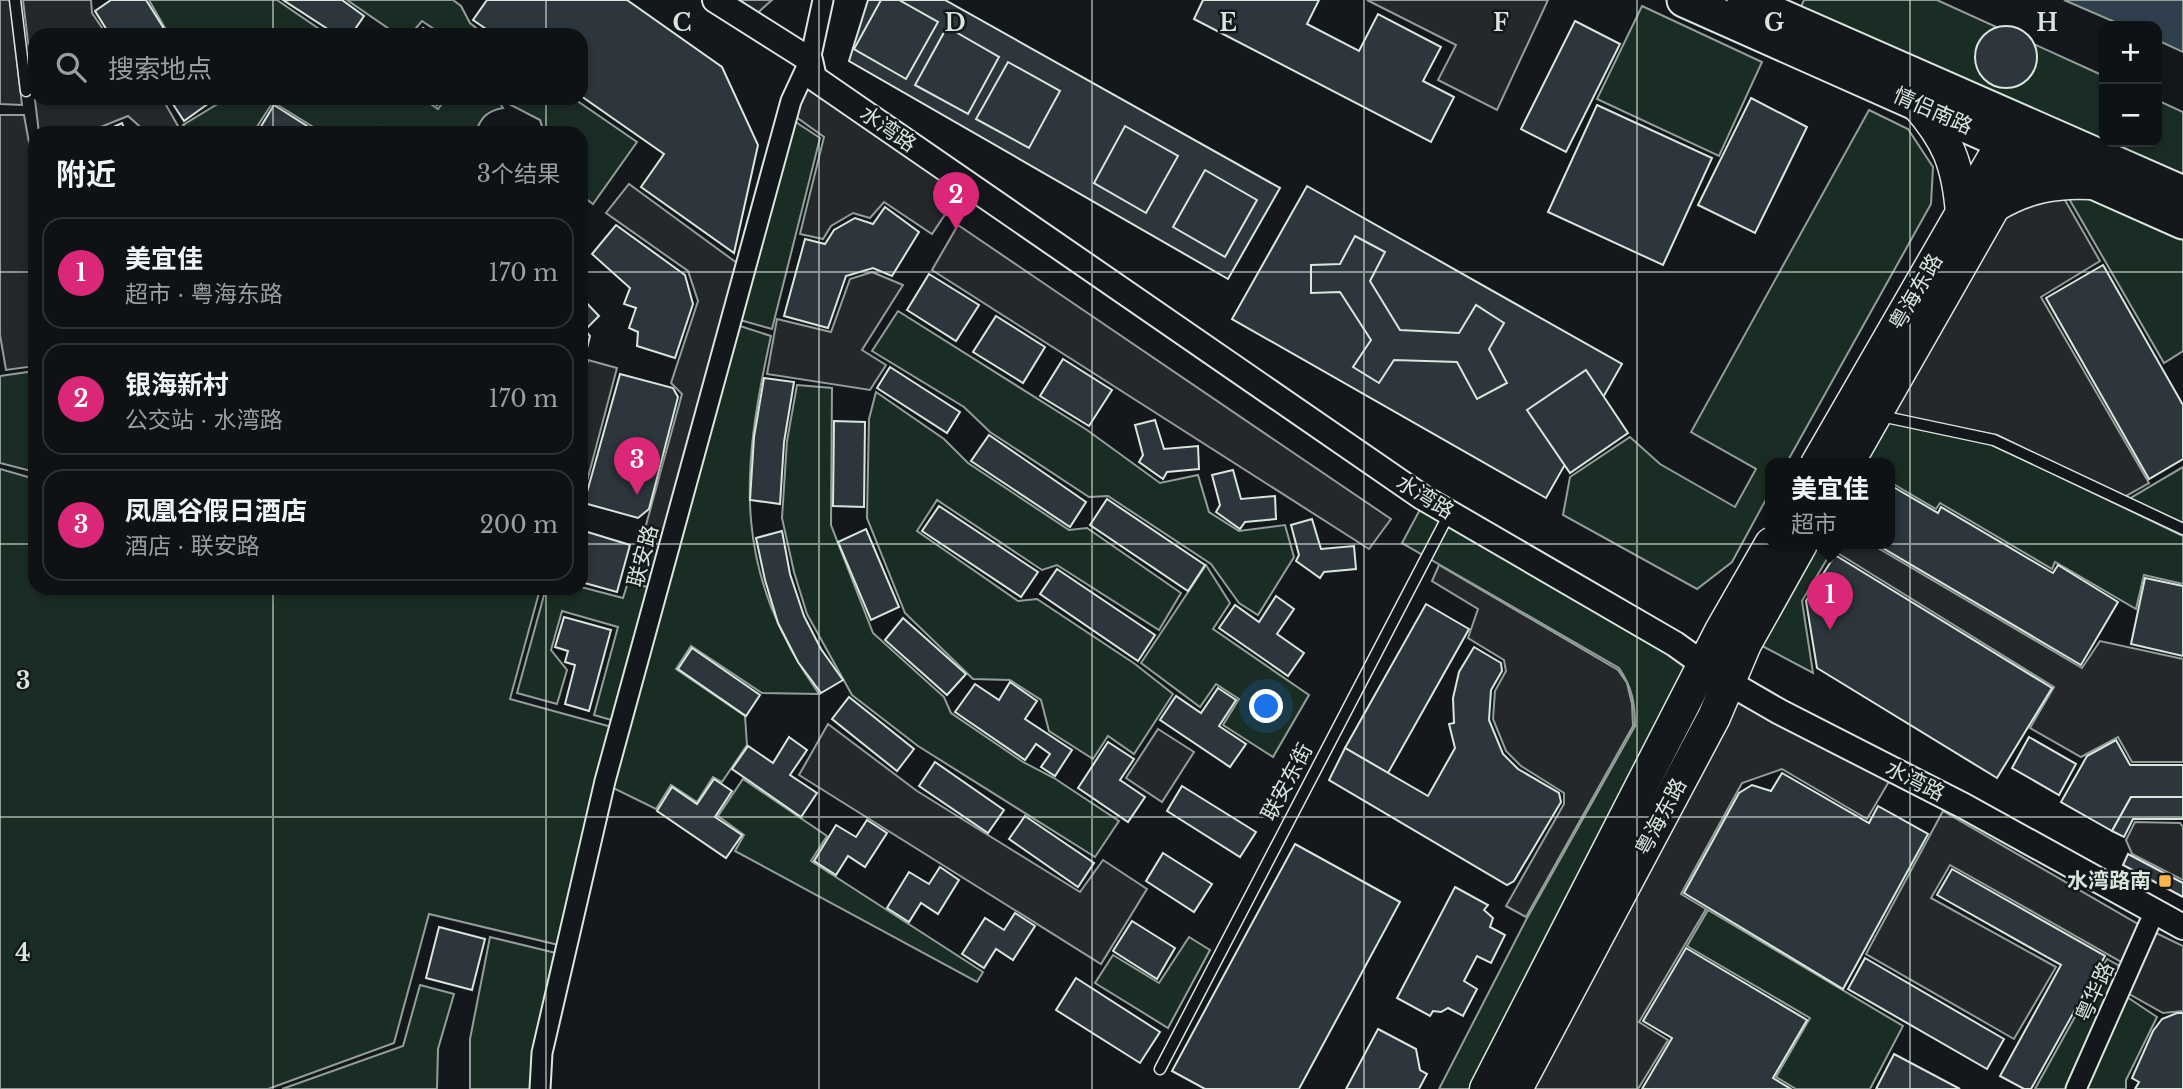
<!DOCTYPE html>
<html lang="zh">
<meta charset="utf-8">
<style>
body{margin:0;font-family:"Libre Baskerville","Noto Sans SC",serif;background:#1d2022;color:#f1f3f6}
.controls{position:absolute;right:21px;top:21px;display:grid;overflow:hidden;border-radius:14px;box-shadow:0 4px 10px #0003}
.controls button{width:63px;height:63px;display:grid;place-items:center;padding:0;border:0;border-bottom:2px solid #2f3234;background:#0f1215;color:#f1f3f6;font:35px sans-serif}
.you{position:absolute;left:1267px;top:707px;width:24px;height:24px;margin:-18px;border:5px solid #fff;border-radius:50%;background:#1a73e8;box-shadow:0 0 0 10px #1a73e833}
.badge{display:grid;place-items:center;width:46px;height:46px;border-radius:50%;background:#db2777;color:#fff;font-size:23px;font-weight:700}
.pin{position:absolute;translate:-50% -58px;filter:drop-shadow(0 2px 4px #0008)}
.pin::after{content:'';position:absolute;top:37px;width:24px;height:21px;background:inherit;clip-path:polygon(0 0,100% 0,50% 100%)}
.popup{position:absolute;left:1765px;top:458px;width:130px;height:91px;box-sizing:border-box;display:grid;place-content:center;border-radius:14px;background:#0f1215;filter:drop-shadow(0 2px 5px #0005);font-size:23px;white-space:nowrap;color:#9b9ea0}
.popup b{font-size:26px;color:#f1f3f6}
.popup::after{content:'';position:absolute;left:50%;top:100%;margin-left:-14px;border:14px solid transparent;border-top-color:#0f1215}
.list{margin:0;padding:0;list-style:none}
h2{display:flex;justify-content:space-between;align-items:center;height:91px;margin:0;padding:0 28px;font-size:30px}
h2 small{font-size:23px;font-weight:400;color:#9b9ea0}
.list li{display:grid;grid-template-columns:46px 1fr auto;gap:21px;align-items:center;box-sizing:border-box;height:112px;margin:0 14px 14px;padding:0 14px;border:2px solid #2f3234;border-radius:21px}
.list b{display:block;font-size:26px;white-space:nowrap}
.list p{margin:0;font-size:23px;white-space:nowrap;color:#9b9ea0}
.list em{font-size:23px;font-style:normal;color:#9b9ea0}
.icon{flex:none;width:38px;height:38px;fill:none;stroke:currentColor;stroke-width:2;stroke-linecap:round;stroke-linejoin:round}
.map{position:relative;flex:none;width:2183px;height:1089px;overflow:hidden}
.search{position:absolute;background:#0f1215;box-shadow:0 4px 10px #0003;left:28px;top:28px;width:560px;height:77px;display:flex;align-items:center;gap:18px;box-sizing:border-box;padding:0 24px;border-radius:21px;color:#9b9ea0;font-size:26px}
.panel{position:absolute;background:#0f1215;box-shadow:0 4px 10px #0003;left:28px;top:126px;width:560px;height:469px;border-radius:21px}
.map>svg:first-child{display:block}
.green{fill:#1a2d24;stroke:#939e99;stroke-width:2}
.parking{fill:#24282b;stroke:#939e99;stroke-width:2}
.water{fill:#2f3f4d;stroke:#939e99;stroke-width:2}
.building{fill:#2c363c;stroke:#d8e6dc;stroke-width:2}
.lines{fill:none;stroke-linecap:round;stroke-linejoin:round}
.service-casing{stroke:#d8e6dc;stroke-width:13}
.minor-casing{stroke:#d8e6dc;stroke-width:23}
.tertiary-casing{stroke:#d8e6dc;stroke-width:28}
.primary-casing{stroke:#d8e6dc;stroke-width:35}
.trunk-casing{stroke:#d8e6dc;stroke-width:37}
.service{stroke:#14181c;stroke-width:10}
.minor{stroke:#14181c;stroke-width:19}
.tertiary{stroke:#14181c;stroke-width:24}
.primary{stroke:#14181c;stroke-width:32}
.trunk{stroke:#14181c;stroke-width:33}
.grid{fill:none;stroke:#d8e6dc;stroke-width:2;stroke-opacity:0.55}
.poi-dot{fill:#ffb74d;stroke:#14181c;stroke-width:2.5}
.labels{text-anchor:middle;stroke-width:5;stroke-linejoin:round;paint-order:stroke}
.street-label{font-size:21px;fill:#d8e6dc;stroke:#14181c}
.poi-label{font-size:21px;font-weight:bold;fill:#d8e6dc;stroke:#14181c;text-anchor:end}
.grid-label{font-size:23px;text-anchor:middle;font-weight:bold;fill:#d8e6dc;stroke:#14181c;stroke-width:5;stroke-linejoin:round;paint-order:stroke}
</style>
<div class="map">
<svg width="2183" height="1089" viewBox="0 0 2183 1089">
<rect width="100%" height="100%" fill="#14181c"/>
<g class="green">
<polygon points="149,0 277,0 328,35 169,35"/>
<polygon points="347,0 453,0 461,6 470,23 485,35 443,35 422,21 410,35 398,35"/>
<polygon points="1804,0 1937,0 2104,76 2104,142 2157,142 2157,100 2183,112 2183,186 1799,11"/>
<polygon points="1642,6 1762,62 1719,156 1597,99"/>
<path d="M220,98H422L438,109L446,98H497L503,108C486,111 481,118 475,133H393L383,127L380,133H323L273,102L253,133H191L183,125L219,103Z"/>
<polygon points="506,98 573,98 637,142 593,204 581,195 581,133 544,133 540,120 509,104"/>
<polygon points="1869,110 1908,129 1933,167 1931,204 1786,464 1770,464 1770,492 1732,562 1697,589 1563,515 1570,477 1630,437 1660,464 1735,507 1756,469 1691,432"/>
<polygon points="791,119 820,138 772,329 740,320"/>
<polygon points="2064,190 2089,190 2183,231 2183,351 2164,363"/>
<polygon points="898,311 1087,430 1160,483 1198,475 1209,512 1239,531 1285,525 1294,557 1258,615 1239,603 1211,564 1108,496 1089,497 990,432 964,407 872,351"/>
<path d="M734,324L771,336C740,475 733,572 819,694L762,693L691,646L676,669L745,716L747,745L722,782L713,777L697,802L671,785L656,809L607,785Z"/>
<polygon points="35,371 35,472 0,463 0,376"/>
<polygon points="797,385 832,388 831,525 873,633 944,697 951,713 1023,762 1054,778 1119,821 1095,857 918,746 852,695 807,614 794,572 782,518 787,441"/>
<polygon points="876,392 944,439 968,463 1069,530 1087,528 1181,593 1159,630 1057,565 1042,570 937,500 917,531 1018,601 1037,599 1135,664 1173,694 1134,754 1108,736 1093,759 1049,731 1041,700 1010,680 973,679 905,613 867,518 869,419"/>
<polygon points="1878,418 1991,444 2183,536 2183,584 2144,575 2136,609 2055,562 2052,569 1940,503 1936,509 1890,482 1890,464 1851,464"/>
<polygon points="2183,467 2183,524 2129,499"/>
<polygon points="0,469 35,479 35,588 523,588 539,593 510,699 619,729 567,947 429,914 394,1043 268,1089 0,1089"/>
<path d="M1424,502L1696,667L1481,1089H1439L1526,920L1635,726C1635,703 1632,687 1619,668L1402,543Z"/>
<polygon points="1805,544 1836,544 1802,601 1813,673 1751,640"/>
<polygon points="1206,565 1230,603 1213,629 1309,695 1273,757 1223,725 1239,699 1216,684 1200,707 1141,663"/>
<polygon points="628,582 651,588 615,721 594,715 618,627 562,611 551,650 567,670 557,704 517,693 546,588 581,587 623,598"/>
<polygon points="743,779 827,836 811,861 983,972 977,982 735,851 744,835 718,816"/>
<polygon points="1708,910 1903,1026 1870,1089 1796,1089 1776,1077 1810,1018 1687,946"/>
<polygon points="490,937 556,953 532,1089 470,1089 470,1039"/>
<polygon points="1189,937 1210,950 1168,1028 1095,983 1113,955 1159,983"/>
<polygon points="2107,959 2125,969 2071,1089 2035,1089"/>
<polygon points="420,985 454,994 438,1049 437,1089 282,1089 403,1046"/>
<polygon points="2124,995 2157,1017 2126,1080 2126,1089 2082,1089"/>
</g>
<g class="parking">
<polygon points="0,0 10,0 22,105 0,104"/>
<polygon points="23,0 91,0 92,13 107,35 35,35 35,98 162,98 182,133 147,133 128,116 86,133 39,133"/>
<polygon points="703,0 772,0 743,26"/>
<polygon points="1367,0 1548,0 1497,110 1438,80 1456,45"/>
<polygon points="802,75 964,186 932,234 884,202 870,218 853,213 831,226 823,239 800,234 824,137 792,114"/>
<polygon points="0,115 24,115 35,176 35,366 6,370 0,335"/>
<polygon points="629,184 741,266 654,583 632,576 682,394 671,383 698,301 688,271 606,213"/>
<polygon points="2058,188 2100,261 2041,297 2149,483 2124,497 1997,435 1881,413 1996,210"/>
<polygon points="958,225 1391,519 1369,549 932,270"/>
<polygon points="872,272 903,285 862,350 886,365 870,390 767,374 777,319 831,332 850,279"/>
<polygon points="588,360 617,368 581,504 581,387"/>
<polygon points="1841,544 1871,544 2082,668 2100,641 2183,659 2183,762 2132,762 2118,737 2081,757 2030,728 2054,687 1836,552"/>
<polygon points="1439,565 1618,670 1627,683 1632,704 1633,726 1526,917 1506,906 1564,804 1564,793 1521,766 1506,751 1493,719 1495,691 1506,671 1504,660 1468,638 1478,609 1432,581"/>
<polygon points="1734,688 1891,778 1867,819 1782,769 1742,783 1681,894 1706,909 1639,1022 1668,1040 1638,1089 1520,1089"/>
<polygon points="828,724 917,791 1080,892 1103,860 1147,889 1101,964 799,775"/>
<polygon points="1158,729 1194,752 1162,802 1126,778"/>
<polygon points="1943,811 2143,927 2125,964 1950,865 1931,898 2056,967 2014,1039 1866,954"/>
<polygon points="2135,822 2180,823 2183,827 2183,880 2132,854 2126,840"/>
<polygon points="2154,932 2183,946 2183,1011 2163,1013 2124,991"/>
</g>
<polygon class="water" points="2064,0 2183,0 2183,52 2157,40 2157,26 2124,26"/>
<g class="building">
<polygon points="111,0 146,0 163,27 161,35 110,35 95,11"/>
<polygon points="283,0 342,0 364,16 351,35 337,35"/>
<polygon points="487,0 627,0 722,67 758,145 734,253 641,187 664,154 581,96 581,35 495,35 473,20"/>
<polygon points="868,0 945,0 1280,188 1228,279 849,61"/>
<polygon points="881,0 899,0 938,22 906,79 854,49"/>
<polygon points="1203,0 1319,0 1307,24 1359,51 1378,14 1441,47 1423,81 1454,97 1431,142 1194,19"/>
<polygon points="1575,21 1620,44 1566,152 1521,129"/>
<circle cx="2006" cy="57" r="31"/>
<polygon points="947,27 999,57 968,114 915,85"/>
<polygon points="423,28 434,35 418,35"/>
<polygon points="1008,62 1060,91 1029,148 976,119"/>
<polygon points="169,98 216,98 184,121"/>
<polygon points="427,98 442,98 437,105"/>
<polygon points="1751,98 1807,127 1755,233 1698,205"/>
<polygon points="274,105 318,133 257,133"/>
<polygon points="1597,105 1712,158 1663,265 1548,212"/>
<polygon points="122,123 126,133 100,133"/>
<polygon points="1125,126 1178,156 1146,213 1094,183"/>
<polygon points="1205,170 1257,200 1225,257 1173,227"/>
<polygon points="1307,186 1622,364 1546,498 1232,319"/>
<polygon points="885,207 919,232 892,276 873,268 846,276 828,328 784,316 805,239 825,244 834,230 855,218 873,224"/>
<polygon points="616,225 685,275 693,304 675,358 637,346 638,332 629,328 636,308 624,304 630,288 592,254"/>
<polygon points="1355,236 1385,252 1370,281 1400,330 1459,333 1476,305 1504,323 1489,349 1507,383 1477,399 1457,362 1394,360 1379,383 1353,367 1371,340 1340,292 1311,293 1311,265 1340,264"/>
<polygon points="2103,265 2183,405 2183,459 2149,479 2046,298"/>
<polygon points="929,274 979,305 956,341 907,310"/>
<polygon points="581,297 599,316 585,330 590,336 581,373"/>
<polygon points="996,316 1045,347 1023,383 973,352"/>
<polygon points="1063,359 1112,390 1089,426 1040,396"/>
<polygon points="890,367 960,412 947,433 877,388"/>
<polygon points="1586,370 1628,433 1570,473 1527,410"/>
<polygon points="620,374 673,388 678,397 649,509 638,518 584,503"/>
<polygon points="764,378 794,382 784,442 780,504 750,500 754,437"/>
<polygon points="1155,420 1164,449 1198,446 1199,469 1167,472 1163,479 1139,462 1143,455 1135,425"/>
<polygon points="834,421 865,422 864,507 833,506"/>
<polygon points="989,435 1086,502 1070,527 971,461"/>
<polygon points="1233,470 1241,499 1275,496 1276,519 1245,522 1240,529 1216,512 1220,505 1212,475"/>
<polygon points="1890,485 1938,513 1941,507 2053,573 2058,565 2118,602 2081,665 1876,544 1890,544"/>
<polygon points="1107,499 1205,565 1188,591 1090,525"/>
<polygon points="939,506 1038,572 1021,597 922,531"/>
<polygon points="1312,519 1321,549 1354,546 1356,569 1324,572 1320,578 1296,561 1299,555 1291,525"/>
<polygon points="866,529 899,607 871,620 838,542"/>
<polygon points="581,530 630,545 617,592 581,582"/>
<polygon points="782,531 790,574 804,616 821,649 843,680 821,693 798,662 778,623 765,580 756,538"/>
<polygon points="1835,555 2052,688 1997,778 1817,668 1806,601"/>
<polygon points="1057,569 1155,635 1138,661 1040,594"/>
<polygon points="2145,578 2183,586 2183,656 2131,644"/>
<polygon points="1276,596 1294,609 1277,634 1304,653 1288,676 1219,628 1235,605 1259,622"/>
<polygon points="1426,604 1469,629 1388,773 1345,748"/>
<polygon points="564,617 611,630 589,711 565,704 575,665 565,662 568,651 555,647"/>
<polygon points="903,618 966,674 947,695 885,640"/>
<polygon points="1474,647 1501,663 1502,671 1491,690 1489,720 1503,754 1518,769 1559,793 1561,802 1514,881 1507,885 1329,780 1345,748 1428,796 1455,748 1449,724 1454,723 1453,698 1459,672"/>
<polygon points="692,648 760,695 746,716 678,669"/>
<polygon points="1010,682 1037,701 1025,719 1072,750 1055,776 1041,767 1050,754 1036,744 1025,760 955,712 975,684 999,700"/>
<polygon points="1218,688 1236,700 1219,726 1246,744 1230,767 1160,720 1176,696 1201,713"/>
<polygon points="849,697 914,749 897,771 832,719"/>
<polygon points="789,737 807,750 790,775 817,793 801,817 732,769 748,746 773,763"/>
<polygon points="2029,737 2076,764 2059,795 2012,768"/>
<polygon points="2116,740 2130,765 2183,765 2183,797 2131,797 2112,831 2061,802 2087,756"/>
<polygon points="1108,742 1134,759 1120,780 1145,797 1128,822 1078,788"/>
<polygon points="935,762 1004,810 988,833 919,786"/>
<polygon points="1782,773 1869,823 1878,806 1928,834 1843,989 1684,893 1739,793 1752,785 1771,791"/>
<polygon points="714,779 732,791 715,817 742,835 726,858 657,811 672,787 697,804"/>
<polygon points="1182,786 1256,832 1240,857 1167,811"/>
<polygon points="2131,797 2183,797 2183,819 2133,819 2124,837 2112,831"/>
<polygon points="1025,816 1094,863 1078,887 1009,839"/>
<polygon points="867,820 887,833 865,867 848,856 836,875 814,861 836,825 856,837"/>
<polygon points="1295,844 1400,902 1299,1089 1205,1089 1172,1071"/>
<polygon points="1163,853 1212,884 1194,912 1146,881"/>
<polygon points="2128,854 2183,883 2183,897 2123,865"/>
<polygon points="940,867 959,880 938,914 921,903 909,922 887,908 909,872 929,884"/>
<polygon points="1952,869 2105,956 2031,1089 2024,1089 2000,1076 2061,965 1937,895"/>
<polygon points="1455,887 1488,905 1484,910 1493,918 1490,927 1505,935 1491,963 1477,956 1464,981 1477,989 1463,1016 1448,1008 1441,1012 1433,1011 1430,1016 1397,998"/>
<polygon points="1015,913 1035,926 1013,960 996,949 984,968 962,954 985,918 1004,930"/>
<polygon points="1132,921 1175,948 1157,979 1113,951"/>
<polygon points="439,927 485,939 472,990 426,978"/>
<polygon points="1686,948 1807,1020 1773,1078 1791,1089 1642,1089 1672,1038 1643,1021"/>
<polygon points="1865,958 2004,1039 1987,1069 1848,989"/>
<polygon points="1076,978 1160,1032 1140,1063 1056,1010"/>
<polygon points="2177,1013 2183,1013 2183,1089 2135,1089 2139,1082 2132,1078 2153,1031 2162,1019"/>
<polygon points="1378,1029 1416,1049 1420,1070 1427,1074 1419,1089 1346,1089"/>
<polygon points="1894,1054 1960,1089 1876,1089"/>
</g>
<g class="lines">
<defs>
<g id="service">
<polyline points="15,0 26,91"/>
<polyline points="1881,416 1994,440 2183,529"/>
<polyline points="1160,1069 1449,514"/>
</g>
<g id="minor">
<polyline points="540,1089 542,1053 605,781 791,101 810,60 823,0"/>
<polyline points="2076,1089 2154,913"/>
</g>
<polyline id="tertiary" points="715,0 810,60 814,78 1422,497 1675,644 1728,682 1780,712 1964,806 2183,927"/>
<g id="primary">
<path d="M1916,103C1948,139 1958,164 1962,213"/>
<path d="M1994,206C2026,187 2054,181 2092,183"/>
<polyline points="1817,464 2015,121"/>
<polyline points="1847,464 2037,131"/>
<polyline points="1486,1089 1721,631 1771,544"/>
<polyline points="1516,1089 1714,717 1745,644 1801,544"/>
</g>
<g id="trunk">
<polyline points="1684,0 2183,222"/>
<polyline points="1744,0 2183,193"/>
</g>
</defs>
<use href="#service" class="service-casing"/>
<use href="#minor" class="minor-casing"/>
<use href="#tertiary" class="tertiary-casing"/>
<use href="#primary" class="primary-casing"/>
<use href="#trunk" class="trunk-casing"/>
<use href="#service" class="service"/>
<use href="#minor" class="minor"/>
<use href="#tertiary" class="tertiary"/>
<use href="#primary" class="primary"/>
<use href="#trunk" class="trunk"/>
</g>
<path class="grid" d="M273,0V35M546,0V35M819,0V1089M1092,0V1089M1364,0V1089M1637,0V1089M1910,0V1089M273,98V133M546,98V133M0,272H35M581,272H2183M0,544H35M581,544H2183M273,588V1089M546,588V1089M0,817H2183"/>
<rect class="poi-dot" x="2158" y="874" width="14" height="14" rx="3.5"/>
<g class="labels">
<g class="street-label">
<text transform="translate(1933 111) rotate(24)" y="7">情侣南路</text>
<text transform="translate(888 129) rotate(35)" y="7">水湾路</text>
<text transform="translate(1916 292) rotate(-60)" y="7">粤海东路</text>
<text transform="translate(1425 497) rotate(32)" y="7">水湾路</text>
<text transform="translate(643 556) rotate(-75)" y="7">联安路</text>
<text transform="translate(1915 781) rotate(27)" y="7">水湾路</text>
<text transform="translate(1287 782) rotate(-62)" y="7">联安东街</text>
<text transform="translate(1661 817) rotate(-62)" y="7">粤海东路</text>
<text transform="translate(2095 992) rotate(-66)" y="7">粤华路</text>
</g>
<g class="poi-label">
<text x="2151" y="888">水湾路南</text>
</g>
</g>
<g class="grid-label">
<text x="682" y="31">C</text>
<text x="955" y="31">D</text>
<text x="1228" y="31">E</text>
<text x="1501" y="31">F</text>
<text x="1774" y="31">G</text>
<text x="2047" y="31">H</text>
<text x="23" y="689">3</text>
<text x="23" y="961">4</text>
</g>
</svg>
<div class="controls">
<button>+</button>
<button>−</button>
</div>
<div class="you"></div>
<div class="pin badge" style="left:1830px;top:630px">1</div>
<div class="popup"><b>美宜佳</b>超市</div>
<div class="pin badge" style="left:956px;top:230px">2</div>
<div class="pin badge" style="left:637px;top:495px">3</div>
<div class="search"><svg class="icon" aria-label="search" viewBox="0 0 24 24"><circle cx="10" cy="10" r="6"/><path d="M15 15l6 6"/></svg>搜索地点</div>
<section class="panel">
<h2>附近<small>3个结果</small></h2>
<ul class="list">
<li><span class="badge">1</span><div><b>美宜佳</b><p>超市 · 粤海东路</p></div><em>170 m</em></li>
<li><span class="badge">2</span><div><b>银海新村</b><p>公交站 · 水湾路</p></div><em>170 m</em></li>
<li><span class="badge">3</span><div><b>凤凰谷假日酒店</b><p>酒店 · 联安路</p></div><em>200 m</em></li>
</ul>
</section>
</div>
